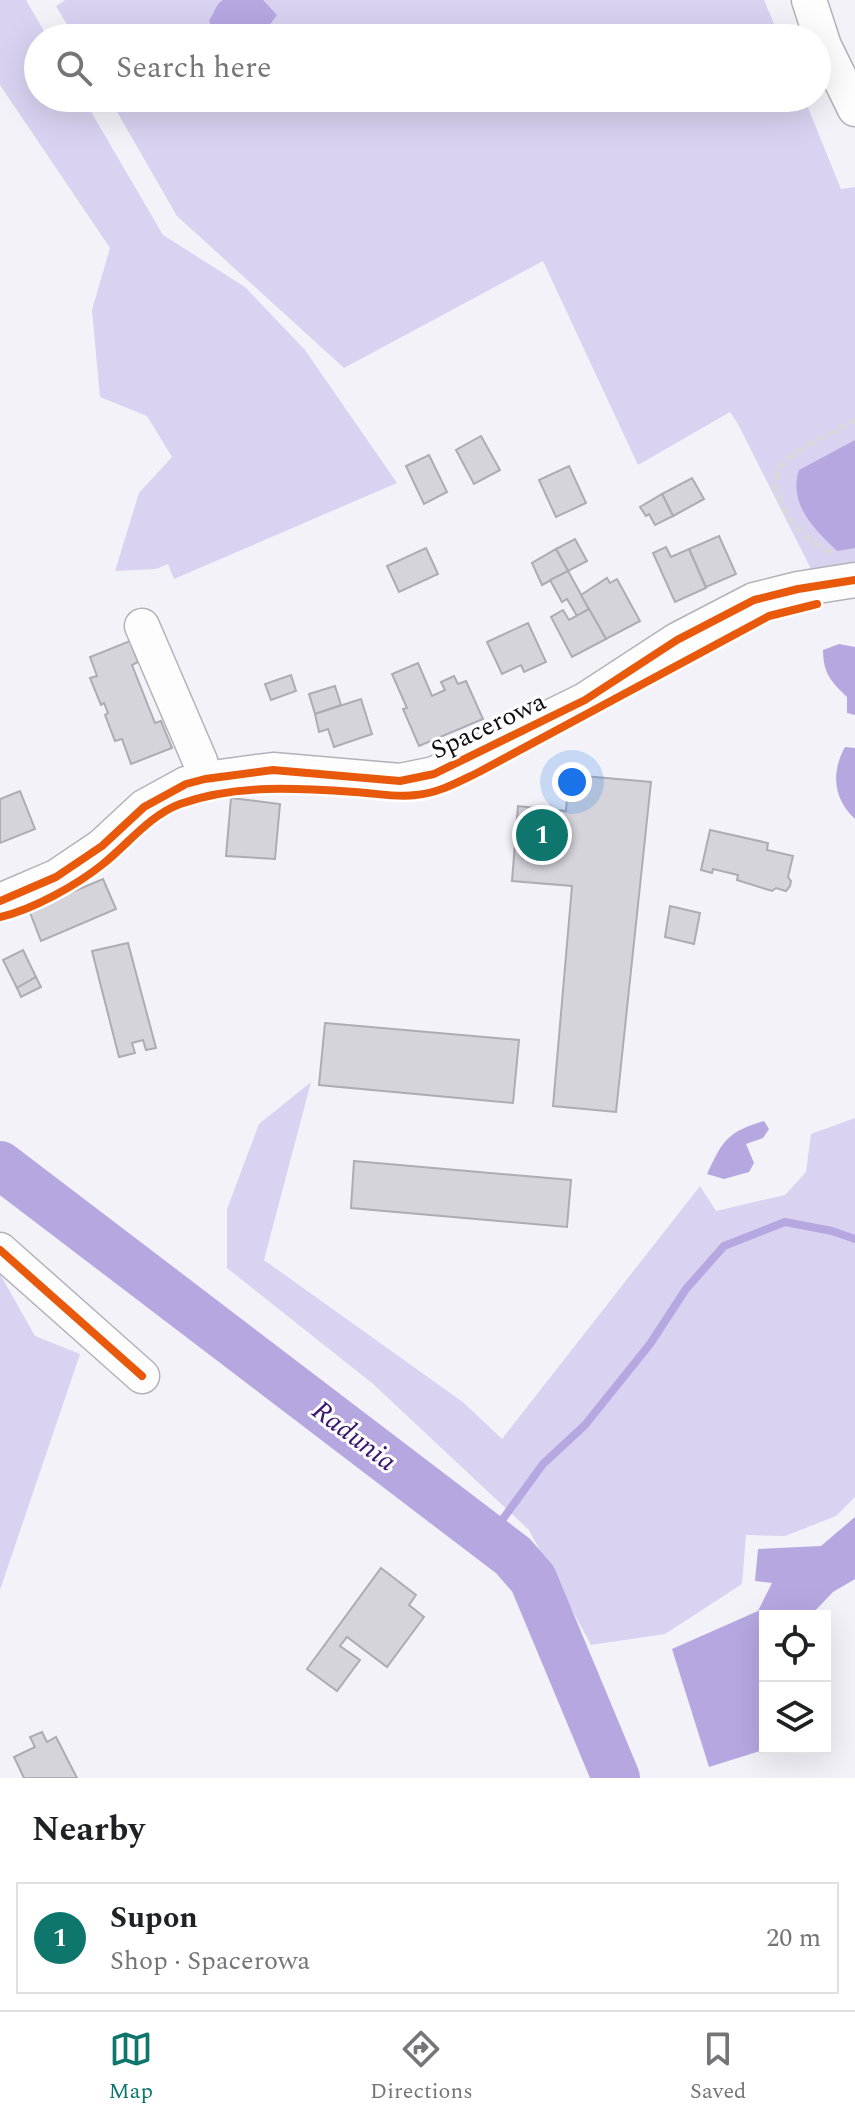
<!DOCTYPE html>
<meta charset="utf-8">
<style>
body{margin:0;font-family:Spectral,serif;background:#f2f2f2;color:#202124}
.controls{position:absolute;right:24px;bottom:24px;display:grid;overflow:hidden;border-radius:0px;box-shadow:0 8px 32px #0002}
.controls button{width:72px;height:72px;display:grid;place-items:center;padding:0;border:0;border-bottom:2px solid #e0e0e0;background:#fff;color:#202124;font:40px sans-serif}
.you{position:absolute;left:572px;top:782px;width:28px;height:28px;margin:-20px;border:6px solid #fff;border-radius:50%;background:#1a73e8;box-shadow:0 0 0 12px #1a73e833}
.badge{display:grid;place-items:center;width:52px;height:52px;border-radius:50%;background:#0f766e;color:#fff;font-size:26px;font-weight:700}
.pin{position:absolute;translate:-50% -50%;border:4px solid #fff;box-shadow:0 2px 8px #0006}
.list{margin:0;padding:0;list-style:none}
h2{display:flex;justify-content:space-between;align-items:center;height:104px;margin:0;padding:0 32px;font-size:34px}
h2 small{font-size:26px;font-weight:400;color:#757577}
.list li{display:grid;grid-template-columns:52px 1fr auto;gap:24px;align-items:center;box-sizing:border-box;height:112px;margin:0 16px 16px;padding:0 16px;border:2px solid #e0e0e0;border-radius:0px}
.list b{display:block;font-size:30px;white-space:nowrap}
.list p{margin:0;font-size:26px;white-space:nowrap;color:#757577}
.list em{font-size:26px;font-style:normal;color:#757577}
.icon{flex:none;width:44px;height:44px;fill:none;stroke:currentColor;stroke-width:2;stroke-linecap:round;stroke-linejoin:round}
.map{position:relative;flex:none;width:855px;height:1778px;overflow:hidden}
.search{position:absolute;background:#fff;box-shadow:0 8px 32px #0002;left:24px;right:24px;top:24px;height:88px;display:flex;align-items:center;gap:20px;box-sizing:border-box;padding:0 28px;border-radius:44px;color:#757577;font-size:30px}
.sheet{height:232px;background:#fff}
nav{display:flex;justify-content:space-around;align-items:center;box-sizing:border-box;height:112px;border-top:2px solid #e0e0e0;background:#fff;font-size:22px;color:#757577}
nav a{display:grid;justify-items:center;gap:4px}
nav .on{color:#0f766e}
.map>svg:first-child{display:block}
.green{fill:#d9d2f1}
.water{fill:#b6a7e1}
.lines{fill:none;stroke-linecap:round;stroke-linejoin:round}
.stream{stroke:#b6a7e1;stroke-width:8}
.river{stroke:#b6a7e1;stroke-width:48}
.building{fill:#d5d4db;stroke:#adacb3;stroke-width:2}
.minor-casing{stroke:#b3b2b9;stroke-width:37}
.path{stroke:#dad8db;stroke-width:5;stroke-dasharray:8 4;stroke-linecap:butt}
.minor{stroke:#fdfdfe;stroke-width:34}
.cycleway-casing{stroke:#fff;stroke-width:13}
.cycleway{stroke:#e8590c;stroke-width:8}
.labels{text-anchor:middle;stroke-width:6;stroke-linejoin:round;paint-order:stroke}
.street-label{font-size:26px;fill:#0e0d14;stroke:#fff}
.water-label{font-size:28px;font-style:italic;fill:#3b1472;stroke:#fff}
</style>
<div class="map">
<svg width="855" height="1778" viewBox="0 0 855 1778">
<rect width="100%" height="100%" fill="#f3f2f9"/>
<g class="green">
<polygon points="0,0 26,0 48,38 38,38 38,98 83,98 163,235 245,287 305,350 397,483 174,579 168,564 156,569 115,571 139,493 172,457 147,416 100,397 92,310 110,248 0,85"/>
<polygon points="65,0 764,0 780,38 75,38 56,6"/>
<polygon points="109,98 804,98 841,189 855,187 855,564 812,571 738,424 730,412 638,465 543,261 344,368 177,216"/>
<polygon points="311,1082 264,1260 464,1403 502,1439 700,1186 716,1211 785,1195 806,1172 811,1134 855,1118 855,1497 836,1516 785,1536 746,1535 742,1584 665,1634 591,1645 529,1530 372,1383 227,1268 227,1209 259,1124"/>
<polygon points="0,1274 35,1336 80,1354 0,1590"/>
</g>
<g class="water">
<polygon points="223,0 263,0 277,15 260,38 216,36 209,21 218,4"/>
<path d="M855,440V548L837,551C814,529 788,504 799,470Z"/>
<path d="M839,644L855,647V715L847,713V697C831,682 823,673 823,650Z"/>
<path d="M845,747L855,748V819C833,799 831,772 845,747Z"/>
<path d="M764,1121L769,1129L763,1138L746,1144L754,1163L749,1172L724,1179L707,1174C723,1140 727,1132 764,1121Z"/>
<polygon points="855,1517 855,1579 833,1592 810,1616 765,1616 765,1748 770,1748 709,1767 672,1649 758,1611 772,1583 755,1581 758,1549 821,1546"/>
</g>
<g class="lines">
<polyline class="stream" points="489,1538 543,1464 585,1425 650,1344 686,1289 724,1246 785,1222 832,1231 855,1239"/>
<polyline class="river" points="0,1165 513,1556 533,1579 616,1778"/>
</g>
<g class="building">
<polygon points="481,436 500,470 474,484 456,450"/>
<polygon points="429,455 447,492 424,504 406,466"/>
<polygon points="569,466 586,503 556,517 539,480"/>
<polygon points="692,478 704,499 673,516 662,494"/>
<polygon points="662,494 673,516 655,525 649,514 646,516 640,507"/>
<polygon points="719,536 736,574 706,587 689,549"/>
<polygon points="575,539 587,561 568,571 556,549"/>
<polygon points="666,547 671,557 689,549 706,588 675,602 653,553"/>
<polygon points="426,548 438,574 399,592 387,566"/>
<polygon points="556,549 568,571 542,585 532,563"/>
<polygon points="568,571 589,609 577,616 567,599 562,602 550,580"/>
<polygon points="607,578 610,583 617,579 640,621 606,639 581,595"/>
<polygon points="589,609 606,639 572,657 551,617 563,610 569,620"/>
<polygon points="528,623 546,662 524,672 521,665 502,674 487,642"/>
<polygon points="130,641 138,662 132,665 155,723 161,721 172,748 131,764 122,739 115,741 105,715 108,713 104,703 101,705 90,678 97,676 90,657"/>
<polygon points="418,663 432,696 445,690 441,682 454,676 458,684 466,681 483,719 419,746 403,709 407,708 392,674"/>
<polygon points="291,675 296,691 271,700 265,684"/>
<polygon points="335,686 341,705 315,714 309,694"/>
<polygon points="361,699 372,734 334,747 328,729 319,732 315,714"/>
<polygon points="583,776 651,782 616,1112 553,1106 572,886 512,881 518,806 566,811 567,797 581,798"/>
<polygon points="20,791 35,829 0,843 0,799"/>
<polygon points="231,798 280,804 275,859 226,856"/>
<polygon points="710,830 768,843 767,850 793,856 788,877 791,881 790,886 786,891 776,888 772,891 737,880 738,875 713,869 712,873 701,870"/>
<polygon points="103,879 116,909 41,941 29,910"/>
<polygon points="670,906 700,913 694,944 665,937"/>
<polygon points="128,943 156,1048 146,1050 143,1040 132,1043 135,1053 119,1057 92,951"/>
<polygon points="23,950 36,977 17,988 3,960"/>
<polygon points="36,977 41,987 21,997 17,988"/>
<polygon points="325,1023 519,1040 513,1103 319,1085"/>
<polygon points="354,1161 571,1180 567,1227 351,1208"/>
<polygon points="381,1568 416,1595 409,1605 424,1617 387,1667 347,1637 340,1646 360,1660 337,1691 307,1669"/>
<polygon points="42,1732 47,1742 56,1737 77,1778 24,1778 14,1757 35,1747 30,1737"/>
</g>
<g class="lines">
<defs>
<g id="minor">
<polyline points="809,0 824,46 855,109"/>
<polyline points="142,626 200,761 205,779"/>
<polyline points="0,901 56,877 102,846 144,807 186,784 205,779 273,770 400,781 434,774 585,700 677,640 754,600 798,589 855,580"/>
<polyline points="0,1250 142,1376"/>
</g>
</defs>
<use href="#minor" class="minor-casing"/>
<path class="path" d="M831,553C821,546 809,540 801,532C784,515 764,480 785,461C798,448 837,430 855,420"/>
<use href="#minor" class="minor"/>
<defs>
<g id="cycleway">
<polyline points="0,901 56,877 102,846 144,807 186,784 205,779 273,770 400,781 434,774 585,700 677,640 754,600 798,589 855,580"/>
<path d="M0,917C32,910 77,885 103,864C127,845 150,815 180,804C236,784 297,788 355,792C375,793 397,798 416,795C439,793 458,782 479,772L769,616L817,604"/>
<polyline points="0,1250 142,1376"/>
</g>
</defs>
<use href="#cycleway" class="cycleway-casing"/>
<use href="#cycleway" class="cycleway"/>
</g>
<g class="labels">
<g class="street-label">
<text transform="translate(488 725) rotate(-25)" y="9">Spacerowa</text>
</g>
<g class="water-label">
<text transform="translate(355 1435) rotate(37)" y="10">Radunia</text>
</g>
</g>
</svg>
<div class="controls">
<button><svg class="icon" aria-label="locate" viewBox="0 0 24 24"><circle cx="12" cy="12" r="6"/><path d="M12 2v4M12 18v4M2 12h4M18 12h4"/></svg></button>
<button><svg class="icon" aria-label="layers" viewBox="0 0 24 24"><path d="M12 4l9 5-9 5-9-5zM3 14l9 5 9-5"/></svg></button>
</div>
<div class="you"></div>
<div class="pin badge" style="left:542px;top:835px">1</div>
<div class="search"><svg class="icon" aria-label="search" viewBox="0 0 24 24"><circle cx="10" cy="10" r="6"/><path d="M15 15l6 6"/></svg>Search here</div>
</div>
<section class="sheet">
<h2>Nearby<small></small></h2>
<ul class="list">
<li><span class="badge">1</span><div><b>Supon</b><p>Shop · Spacerowa</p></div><em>20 m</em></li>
</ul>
</section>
<nav>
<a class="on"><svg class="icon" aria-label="map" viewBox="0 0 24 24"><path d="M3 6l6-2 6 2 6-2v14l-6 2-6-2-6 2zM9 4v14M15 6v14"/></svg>Map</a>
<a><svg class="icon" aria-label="directions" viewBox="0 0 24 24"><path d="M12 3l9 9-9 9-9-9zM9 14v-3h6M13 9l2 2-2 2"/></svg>Directions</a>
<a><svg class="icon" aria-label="saved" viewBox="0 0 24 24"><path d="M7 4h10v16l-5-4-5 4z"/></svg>Saved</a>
</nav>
